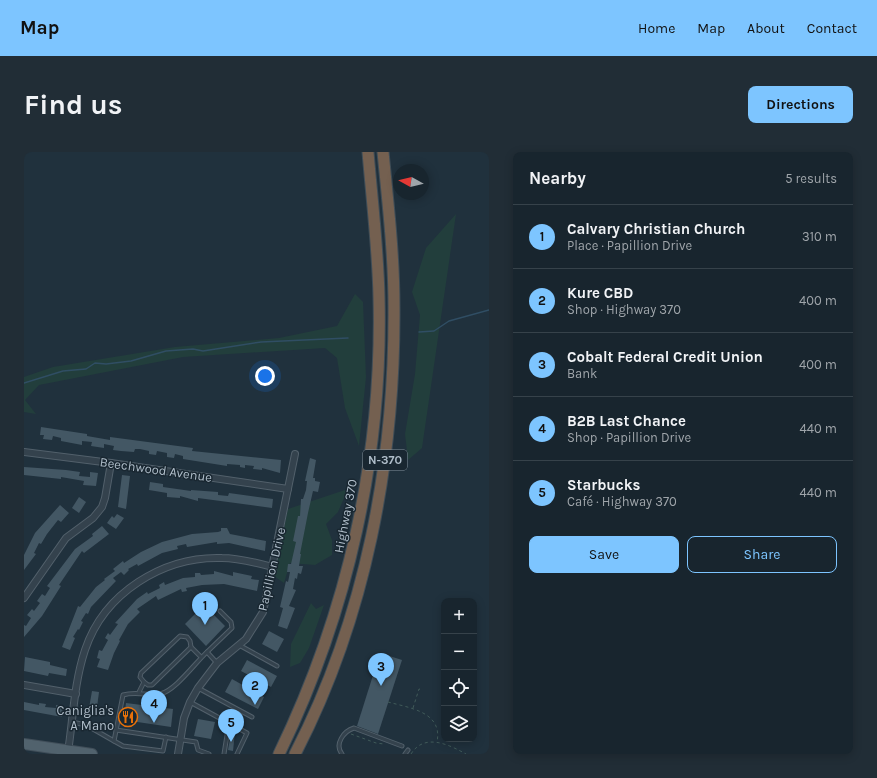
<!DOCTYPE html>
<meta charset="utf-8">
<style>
body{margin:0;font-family:Karla,sans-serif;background:#212d36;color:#f1f3f6}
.controls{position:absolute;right:12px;bottom:12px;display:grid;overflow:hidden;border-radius:8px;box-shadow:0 2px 10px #0003}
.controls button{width:36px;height:36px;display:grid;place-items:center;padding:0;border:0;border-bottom:1px solid #36424a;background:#18252e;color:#f1f3f6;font:20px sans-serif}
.compass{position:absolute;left:369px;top:12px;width:36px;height:36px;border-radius:50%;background:#18252e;box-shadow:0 2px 10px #0003;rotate:278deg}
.you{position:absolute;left:241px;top:224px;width:14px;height:14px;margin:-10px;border:3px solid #fff;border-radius:50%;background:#1a73e8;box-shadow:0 0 0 6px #1a73e833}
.badge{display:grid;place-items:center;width:26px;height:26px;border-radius:50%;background:#7dc5ff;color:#111;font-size:13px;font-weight:700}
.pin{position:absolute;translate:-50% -33px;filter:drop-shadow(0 1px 2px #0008)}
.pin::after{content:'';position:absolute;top:21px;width:14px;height:12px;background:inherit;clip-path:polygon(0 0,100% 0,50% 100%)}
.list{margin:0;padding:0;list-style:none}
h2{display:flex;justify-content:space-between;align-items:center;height:52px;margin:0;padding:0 16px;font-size:17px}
h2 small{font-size:13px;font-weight:400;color:#9fa5aa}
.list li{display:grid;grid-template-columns:26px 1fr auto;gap:12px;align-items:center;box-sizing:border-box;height:64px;padding:0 16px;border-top:1px solid #36424a}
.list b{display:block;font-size:15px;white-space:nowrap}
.list p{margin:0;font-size:13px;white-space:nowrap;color:#9fa5aa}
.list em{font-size:13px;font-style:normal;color:#9fa5aa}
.actions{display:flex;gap:8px;padding:12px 16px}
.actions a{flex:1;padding:9px 0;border:1px solid #7dc5ff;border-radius:8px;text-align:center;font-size:14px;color:#7dc5ff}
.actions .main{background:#7dc5ff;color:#111}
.icon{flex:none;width:22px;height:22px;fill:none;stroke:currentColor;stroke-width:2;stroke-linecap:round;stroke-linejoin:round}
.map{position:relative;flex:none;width:465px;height:602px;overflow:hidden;border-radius:8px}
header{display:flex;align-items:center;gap:24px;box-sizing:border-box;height:56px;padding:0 20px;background:#7dc5ff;color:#111}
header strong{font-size:19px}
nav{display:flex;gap:22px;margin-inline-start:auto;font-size:14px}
.intro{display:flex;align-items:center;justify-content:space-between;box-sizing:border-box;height:96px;padding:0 24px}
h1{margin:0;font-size:28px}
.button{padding:10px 18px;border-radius:8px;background:#7dc5ff;color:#111;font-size:14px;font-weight:700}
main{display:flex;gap:24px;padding:0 24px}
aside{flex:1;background:#18252e;border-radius:8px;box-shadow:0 2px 10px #0003}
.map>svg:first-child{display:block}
.green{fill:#223e3c}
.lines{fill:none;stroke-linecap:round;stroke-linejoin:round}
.stream{stroke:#304e64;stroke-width:1.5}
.building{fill:#435764}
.lane-casing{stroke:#52606b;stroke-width:5}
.street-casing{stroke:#52606b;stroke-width:8}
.primary-casing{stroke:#404e59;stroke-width:12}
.highway-casing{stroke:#3f4d57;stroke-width:13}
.path{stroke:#405a59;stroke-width:1;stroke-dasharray:3 3;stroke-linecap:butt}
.lane{stroke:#34424d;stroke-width:3}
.street{stroke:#34424d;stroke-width:6}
.primary{stroke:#51626d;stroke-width:10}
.highway{stroke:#746050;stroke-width:11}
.labels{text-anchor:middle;stroke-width:3;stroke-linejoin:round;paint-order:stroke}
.shield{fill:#192731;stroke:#82909b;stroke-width:1}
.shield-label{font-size:12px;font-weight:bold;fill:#afbdc9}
.street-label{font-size:13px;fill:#afbdc9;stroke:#192731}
.poi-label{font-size:13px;fill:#afbdc9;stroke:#192731;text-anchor:end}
</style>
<header>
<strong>Map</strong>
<nav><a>Home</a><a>Map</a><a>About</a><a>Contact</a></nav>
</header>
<div class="intro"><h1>Find us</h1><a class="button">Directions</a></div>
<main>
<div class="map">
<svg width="465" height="602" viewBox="0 0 465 602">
<rect width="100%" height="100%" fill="#20313d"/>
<g class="green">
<polygon points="432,62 398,296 384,308 381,282 391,222 396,163 388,140 402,96"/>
<polygon points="331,142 339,150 342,225 335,294 321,256 313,206 301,196 159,205 15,233 1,248 12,262 0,260 0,225 29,215 151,195 255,186 313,174"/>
<polygon points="324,337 314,360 302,372 308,388 308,403 291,413 266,411 260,431 250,424 264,357"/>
<polygon points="287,451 292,457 300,453 285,496 276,511 266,515 267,492"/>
</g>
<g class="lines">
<g class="stream">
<polyline points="395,180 410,179 425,169 465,158"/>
<polyline points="0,231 39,219 62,217 71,211 82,212 107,209 142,199 169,197 179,199 237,190 324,186"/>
</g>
</g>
<g class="building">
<polygon points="17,275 63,282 63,284 86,288 86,285 169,296 168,299 257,308 256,321 238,316 238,318 229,317 230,314 221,313 221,316 216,315 216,313 203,312 203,314 159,307 159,304 151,302 150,306 143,305 143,301 133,299 132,303 125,302 125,299 116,297 111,297 110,300 97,299 89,298 90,294 80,292 80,296 67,294 68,290 58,289 58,293 37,289 37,286 29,284 28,288 19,287 20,283 16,283"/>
<polygon points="286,306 292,308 289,326 291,326 291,329 296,330 294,340 289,339 284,361 276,402 277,402 275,414 279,414 277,422 274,421 273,427 271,426 269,437 272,438 265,454 271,456 263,477 254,474 259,456 256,455 262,429 264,430 266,420 263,420 264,412 267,412 272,390 269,389 274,364 276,364 277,347 279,347 282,338 283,329 281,329"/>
<polygon points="0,315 42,318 56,320 55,324 66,325 66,320 74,321 72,334 59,333 60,329 37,325 37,327 0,323"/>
<polygon points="98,323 106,324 102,357 94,355"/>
<polygon points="126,330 139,332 139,335 167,339 167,338 194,340 194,343 204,344 205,341 249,347 248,356 174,346 174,349 156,344 156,346 143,345 143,341 125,338"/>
<polygon points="55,345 62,350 55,361 48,356"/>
<polygon points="36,353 45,361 37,370 34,368 23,382 17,392 15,391 10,401 12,402 0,418 0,403 11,381"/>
<polygon points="93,362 100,366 92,377 83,371 88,364 90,366"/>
<polygon points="78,374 85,382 60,401 58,399 35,433 37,434 18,464 0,485 0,473 2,474 7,466 3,463 8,457 10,459 16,451 13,449 18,442 21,444 26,436 23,434 51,397 69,384 68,382"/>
<polygon points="197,376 203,376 206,382 242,389 241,399 205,391 193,392 193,390 163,395 162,392 153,394 154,397 138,401 114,414 113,412 104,417 105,418 100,423 97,420 89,426 92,429 67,455 64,462 62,461 57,469 59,470 55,478 54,477 49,485 51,486 46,498 38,495 54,454 56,455 72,435 81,428 80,427 91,419 89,417 99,409 100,411 117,400 138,390 168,382 194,380 197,379"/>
<polygon points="190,419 209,424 209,420 228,424 227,427 235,428 233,439 200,432 178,433 162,436 163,439 158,440 157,437 134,448 132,444 113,457 116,460 104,472 95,488 96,489 90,501 84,518 73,515 76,507 73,506 75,498 78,499 84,488 81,486 84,481 86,483 94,472 91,471 113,447 123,440 124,442 136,436 135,433 140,430 141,433 159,426 171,425 171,421 176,421 177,423 190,422"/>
<polygon points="180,453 201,474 182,494 161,472"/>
<polygon points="245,479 260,487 253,500 238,492"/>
<polygon points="356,501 378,508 354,582 333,574"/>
<polygon points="1,505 26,510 26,513 43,517 42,524 25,521 24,524 0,519"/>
<polygon points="223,508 253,524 247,535 217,519"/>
<polygon points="208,527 240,545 234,557 201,540"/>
<polygon points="68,539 75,540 72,563 64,562"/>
<polygon points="0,550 15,553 15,551 22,552 21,555 32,556 32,553 40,554 38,565 0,558"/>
<polygon points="102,551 149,557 147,575 100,568"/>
<polygon points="174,567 191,570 187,587 170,584"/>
<polygon points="207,580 211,580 209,599 204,598"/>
</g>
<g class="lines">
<defs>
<g id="lane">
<polyline points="215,493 253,514"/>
<polyline points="183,500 208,476 207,470 196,459"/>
<polyline points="120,530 116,525 117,521 156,484 163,485 166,489 167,495"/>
<polyline points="174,536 228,565"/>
<polyline points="115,540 120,530 124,533 128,533 167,495 177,505"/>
<polyline points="166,550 223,581 213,602"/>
<path d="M48,570L62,573L90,589L99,543C112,539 124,544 136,542C151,539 171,511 183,500L193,511"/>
<polyline points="92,578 172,590 174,598 185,602"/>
<polyline points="90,589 99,594 139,599 142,585"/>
<polyline points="200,602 204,577 212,574"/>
<path d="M318,602C310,592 320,579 330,576L378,594"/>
<polyline points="381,602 384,598"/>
</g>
<g id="street">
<polyline points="0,300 87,311 264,337"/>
<polyline points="0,446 42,386 69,366 78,355 81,346 87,311"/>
<polyline points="0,533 52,542"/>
<path d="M44,600C49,567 50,531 61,498C80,441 139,404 198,406C215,406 233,411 249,415"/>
<polyline points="154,602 160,566 166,550 174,536 193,511 222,487 239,460 271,302"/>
</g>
<polyline id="primary" points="0,592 68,602"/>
<g id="highway">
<path d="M255,602C324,460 359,303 355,145C354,97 348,48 344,0"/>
<path d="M271,602C342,465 371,308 370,155C370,103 364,51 359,0"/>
</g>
</defs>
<use href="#lane" class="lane-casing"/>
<use href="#street" class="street-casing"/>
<use href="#primary" class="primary-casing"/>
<use href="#highway" class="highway-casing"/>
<g class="path">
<path d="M364,550C386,556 419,560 413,590"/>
<polyline points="389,556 395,537 399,538"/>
<polyline points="327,582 352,591 360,592"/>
<path d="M387,602C400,581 424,592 442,602"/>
</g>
<use href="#lane" class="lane"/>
<use href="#street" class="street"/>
<use href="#primary" class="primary"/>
<use href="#highway" class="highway"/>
</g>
<defs>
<symbol id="restaurant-ring" viewBox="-11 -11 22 22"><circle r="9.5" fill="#192731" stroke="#e8710a" stroke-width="1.5"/><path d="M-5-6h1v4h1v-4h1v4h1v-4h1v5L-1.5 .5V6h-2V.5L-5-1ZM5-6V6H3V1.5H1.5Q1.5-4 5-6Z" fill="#e8710a"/></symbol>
</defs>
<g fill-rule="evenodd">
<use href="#restaurant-ring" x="93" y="554" width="22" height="22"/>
</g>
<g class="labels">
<rect class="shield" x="339" y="298" width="44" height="20" rx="3"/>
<g class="shield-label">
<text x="361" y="312">N-370</text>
</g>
<g class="street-label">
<text transform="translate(132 317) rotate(8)" y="5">Beechwood Avenue</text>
<text transform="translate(321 364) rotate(-79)" y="5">Highway 370</text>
<text transform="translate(247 417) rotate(-77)" y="5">Papillion Drive</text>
</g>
<g class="poi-label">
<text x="90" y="563">Caniglia's<tspan x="90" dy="15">A Mano</tspan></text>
</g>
</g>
</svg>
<div class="controls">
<button>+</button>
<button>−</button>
<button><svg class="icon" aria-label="locate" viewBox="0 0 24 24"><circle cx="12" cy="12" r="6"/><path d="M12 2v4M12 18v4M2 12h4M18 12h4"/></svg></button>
<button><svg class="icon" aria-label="layers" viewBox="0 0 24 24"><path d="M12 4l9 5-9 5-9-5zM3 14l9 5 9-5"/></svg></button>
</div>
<svg class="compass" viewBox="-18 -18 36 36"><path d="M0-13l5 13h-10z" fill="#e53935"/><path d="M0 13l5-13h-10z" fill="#9fa5aa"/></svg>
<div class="you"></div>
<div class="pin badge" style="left:181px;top:473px">1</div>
<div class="pin badge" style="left:231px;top:553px">2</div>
<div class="pin badge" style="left:357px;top:534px">3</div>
<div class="pin badge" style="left:130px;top:571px">4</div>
<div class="pin badge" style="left:207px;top:590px">5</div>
</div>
<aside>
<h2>Nearby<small>5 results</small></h2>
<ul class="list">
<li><span class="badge">1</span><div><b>Calvary Christian Church</b><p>Place · Papillion Drive</p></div><em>310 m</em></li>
<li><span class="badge">2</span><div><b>Kure CBD</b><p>Shop · Highway 370</p></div><em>400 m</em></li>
<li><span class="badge">3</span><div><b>Cobalt Federal Credit Union</b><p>Bank</p></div><em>400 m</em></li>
<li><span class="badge">4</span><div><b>B2B Last Chance</b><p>Shop · Papillion Drive</p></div><em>440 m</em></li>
<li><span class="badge">5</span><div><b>Starbucks</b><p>Café · Highway 370</p></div><em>440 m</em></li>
</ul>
<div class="actions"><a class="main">Save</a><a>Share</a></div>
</aside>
</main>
